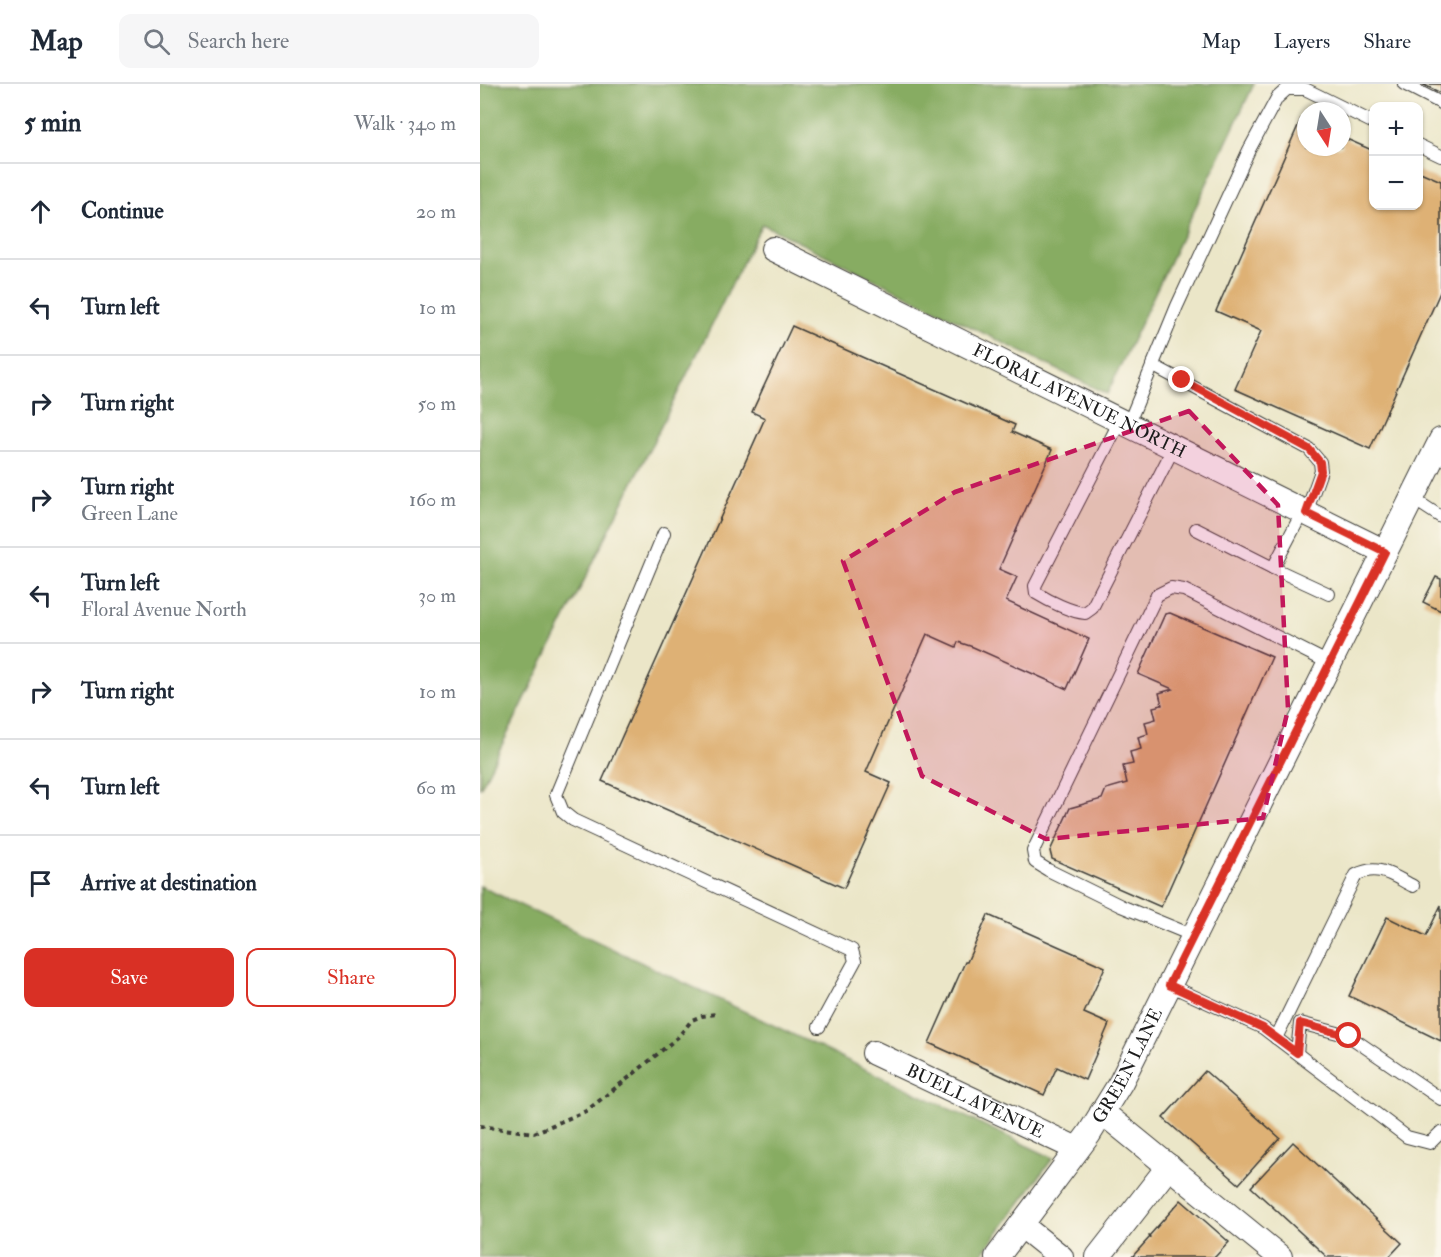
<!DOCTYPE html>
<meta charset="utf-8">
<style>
body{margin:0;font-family:"IM FELL Double Pica",serif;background:#f6f6f7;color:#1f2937}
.controls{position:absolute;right:18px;top:18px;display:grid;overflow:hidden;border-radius:12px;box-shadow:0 2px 4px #0004}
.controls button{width:54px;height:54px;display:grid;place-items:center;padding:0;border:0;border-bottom:2px solid #e0e1e3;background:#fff;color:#1f2937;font:30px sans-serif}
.compass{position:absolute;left:817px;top:18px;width:54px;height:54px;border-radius:50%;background:#fff;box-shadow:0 2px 4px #0004;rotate:168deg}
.stop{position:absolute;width:18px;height:18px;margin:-14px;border:4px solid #d93025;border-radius:50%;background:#fff}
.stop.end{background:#d93025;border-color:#fff;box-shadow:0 2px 6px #0008}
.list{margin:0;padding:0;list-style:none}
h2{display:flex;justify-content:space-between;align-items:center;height:78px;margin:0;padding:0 24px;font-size:26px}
h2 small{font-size:20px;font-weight:400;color:#747a83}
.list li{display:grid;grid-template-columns:39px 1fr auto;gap:18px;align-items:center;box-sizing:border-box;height:96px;padding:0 24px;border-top:2px solid #e0e1e3}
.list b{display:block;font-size:22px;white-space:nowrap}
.list p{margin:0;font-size:20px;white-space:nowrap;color:#747a83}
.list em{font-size:20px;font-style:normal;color:#747a83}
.actions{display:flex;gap:12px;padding:18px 24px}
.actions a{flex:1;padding:14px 0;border:2px solid #d93025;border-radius:12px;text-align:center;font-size:21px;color:#d93025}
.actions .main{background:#d93025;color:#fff}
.icon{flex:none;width:33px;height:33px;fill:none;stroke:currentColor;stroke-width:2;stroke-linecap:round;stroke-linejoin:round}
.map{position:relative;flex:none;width:961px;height:1173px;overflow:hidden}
header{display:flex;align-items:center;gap:36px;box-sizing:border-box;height:84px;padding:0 30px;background:#fff;border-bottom:2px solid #e0e1e3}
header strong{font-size:28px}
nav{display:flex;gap:33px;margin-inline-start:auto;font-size:21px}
.search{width:420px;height:54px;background:#f6f6f7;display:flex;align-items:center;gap:15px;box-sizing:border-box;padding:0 21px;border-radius:12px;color:#747a83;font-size:22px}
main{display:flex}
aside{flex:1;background:#fff}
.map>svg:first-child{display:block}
.forest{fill:#87ac62;stroke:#52643f;stroke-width:1.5}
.building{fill:#deb175}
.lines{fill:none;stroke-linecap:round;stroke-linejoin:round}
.lane-casing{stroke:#3b3a36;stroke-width:14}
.street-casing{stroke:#3b3a36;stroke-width:26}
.path{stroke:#3b3a36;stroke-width:4;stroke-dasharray:4.5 4.5;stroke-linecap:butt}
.lane{stroke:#fff;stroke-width:12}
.street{stroke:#fff;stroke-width:24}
.route{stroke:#d93025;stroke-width:8}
.marked{fill:#c2185b;fill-opacity:0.2;stroke:#c2185b;stroke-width:4.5;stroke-dasharray:12 8;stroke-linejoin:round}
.labels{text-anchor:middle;stroke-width:4.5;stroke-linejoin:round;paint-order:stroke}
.street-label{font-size:18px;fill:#1c1c1c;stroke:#fbf7ec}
</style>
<header>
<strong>Map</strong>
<div class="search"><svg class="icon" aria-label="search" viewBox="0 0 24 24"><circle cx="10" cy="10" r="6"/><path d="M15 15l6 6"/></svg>Search here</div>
<nav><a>Map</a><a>Layers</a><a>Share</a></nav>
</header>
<main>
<aside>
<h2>5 min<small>Walk · 340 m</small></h2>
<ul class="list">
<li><svg class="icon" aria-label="ahead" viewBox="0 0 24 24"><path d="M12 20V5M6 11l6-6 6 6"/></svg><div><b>Continue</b></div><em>20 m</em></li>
<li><svg class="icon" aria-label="left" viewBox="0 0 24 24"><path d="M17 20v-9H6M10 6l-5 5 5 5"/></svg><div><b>Turn left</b></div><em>10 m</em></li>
<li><svg class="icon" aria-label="right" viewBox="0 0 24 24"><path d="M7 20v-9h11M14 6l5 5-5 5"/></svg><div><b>Turn right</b></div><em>50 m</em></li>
<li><svg class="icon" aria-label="right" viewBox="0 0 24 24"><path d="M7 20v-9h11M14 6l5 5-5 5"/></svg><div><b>Turn right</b><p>Green Lane</p></div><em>160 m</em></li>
<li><svg class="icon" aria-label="left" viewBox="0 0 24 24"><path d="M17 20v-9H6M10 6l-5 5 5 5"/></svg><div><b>Turn left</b><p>Floral Avenue North</p></div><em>30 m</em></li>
<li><svg class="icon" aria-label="right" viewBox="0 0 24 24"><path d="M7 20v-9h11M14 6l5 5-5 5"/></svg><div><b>Turn right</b></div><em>10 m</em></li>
<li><svg class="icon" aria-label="left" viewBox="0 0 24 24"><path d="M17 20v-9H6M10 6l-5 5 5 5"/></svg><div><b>Turn left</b></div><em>60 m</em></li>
<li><svg class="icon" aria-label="arrive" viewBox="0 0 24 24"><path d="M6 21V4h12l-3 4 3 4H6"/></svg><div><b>Arrive at destination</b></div></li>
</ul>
<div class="actions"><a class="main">Save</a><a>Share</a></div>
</aside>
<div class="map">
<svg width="961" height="1173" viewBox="0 0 961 1173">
<rect width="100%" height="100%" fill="#fbf7ec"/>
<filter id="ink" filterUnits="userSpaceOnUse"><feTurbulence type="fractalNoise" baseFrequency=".0167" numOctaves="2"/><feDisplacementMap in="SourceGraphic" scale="12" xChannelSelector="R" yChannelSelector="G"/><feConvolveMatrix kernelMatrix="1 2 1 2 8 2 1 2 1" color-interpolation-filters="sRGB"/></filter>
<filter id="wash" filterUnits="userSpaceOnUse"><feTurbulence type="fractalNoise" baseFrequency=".008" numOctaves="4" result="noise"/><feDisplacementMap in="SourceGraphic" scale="24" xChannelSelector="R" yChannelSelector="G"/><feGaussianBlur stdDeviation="1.35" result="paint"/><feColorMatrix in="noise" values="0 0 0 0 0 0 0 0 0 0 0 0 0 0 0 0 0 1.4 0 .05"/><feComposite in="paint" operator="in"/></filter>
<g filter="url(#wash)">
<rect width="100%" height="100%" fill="#ebe6c8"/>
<g class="forest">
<polygon points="0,0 774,0 627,310 282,140 0,705"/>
<polygon points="0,802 573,1074 500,1173 0,1173"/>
</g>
<g id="blocks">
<g class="building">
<polygon points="942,0 961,0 961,9"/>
<polygon points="821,35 826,37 826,63 862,63 862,53 894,67 894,122 938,122 938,87 961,97 961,206 890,365 755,305 781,247 736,227"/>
<polygon points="312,242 535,341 532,348 572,366 519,485 537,493 526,517 609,555 587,605 493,563 478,558 476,563 447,550 386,688 411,699 364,804 122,697 285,334 272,328"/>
<polygon points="956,493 961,495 961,527 943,518"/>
<polygon points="690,529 792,573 681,823 572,775 570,767 590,724 622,715 626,705 647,699 643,682 653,680 650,668 661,665 658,653 668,650 665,638 676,635 673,623 682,621 679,609 693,605 658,590 685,530"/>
<polygon points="961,821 961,957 869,912 907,833 946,852"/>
<polygon points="508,831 625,883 604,929 629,940 605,996 577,983 564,1011 449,959 485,878 487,878"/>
<polygon points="725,987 800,1054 759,1100 683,1034"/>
<polygon points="813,1058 922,1159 909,1173 847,1173 771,1103"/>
<polygon points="701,1116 749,1158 735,1173 652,1173 670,1153 669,1152"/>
</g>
</g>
</g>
<g filter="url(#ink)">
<use href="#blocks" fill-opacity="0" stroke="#3b3a36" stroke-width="1.5"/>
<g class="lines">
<defs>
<g id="lane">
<polyline points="924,0 961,19"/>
<polyline points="938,61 961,72"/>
<polyline points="672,281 829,365 840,378 841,387 826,429"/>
<path d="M640,337L555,502L556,509C569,517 591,528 605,529L612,524L694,363"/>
<polyline points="648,341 697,222 769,66 797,14 807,5 825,5 894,39"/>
<polyline points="932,414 961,433"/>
<polyline points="716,445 793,484 823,427"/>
<polyline points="184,449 76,711 83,728 93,736 372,866 375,877 339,943"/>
<polyline points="793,484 849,510"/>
<polyline points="714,852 641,822 568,786 555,778 553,767 677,511 691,504 704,506 849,579"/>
<polyline points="689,901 783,944 927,1053 950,1059 961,1048"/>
<path d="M796,954L876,791C898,779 913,792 933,802"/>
<polyline points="817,969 820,939 869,952 961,1015"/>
</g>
<g id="street">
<path id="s1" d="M293,165L905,468"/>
<path id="s2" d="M394,969L597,1065"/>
<polyline points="622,1028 800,1173"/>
<polyline points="541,1141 581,1173"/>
<path id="s3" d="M517,1173L609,1050L641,998L961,356"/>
<polyline points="618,1173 689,1082"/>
</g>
</defs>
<use href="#lane" class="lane-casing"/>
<use href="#street" class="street-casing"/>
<polyline class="path" points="0,1042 54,1049 106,1027 151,992 198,953 212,936 222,932 236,930"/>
<use href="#lane" class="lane"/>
<use href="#street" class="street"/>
</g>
</g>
<g class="lines" filter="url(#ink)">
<polyline class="route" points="702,296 829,365 840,378 841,387 826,429 905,468 689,901 783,944 817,969 820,939 869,952"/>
</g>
<path class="marked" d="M709,327L798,421L808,625L783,734L566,755L442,692L363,477L475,408Z"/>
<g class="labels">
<g class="street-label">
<text dy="6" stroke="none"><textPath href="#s1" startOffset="342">FLORAL AVENUE NORTH</textPath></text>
<text dy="6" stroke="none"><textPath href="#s3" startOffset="232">GREEN LANE</textPath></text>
<text dy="6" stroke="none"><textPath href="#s2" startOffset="112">BUELL AVENUE</textPath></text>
</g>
</g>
</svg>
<div class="controls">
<button>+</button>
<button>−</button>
</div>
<svg class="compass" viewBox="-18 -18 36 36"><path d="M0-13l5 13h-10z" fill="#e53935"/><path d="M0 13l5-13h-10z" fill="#747a83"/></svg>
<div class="stop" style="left:869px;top:952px"></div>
<div class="stop end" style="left:702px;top:296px"></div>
</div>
</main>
